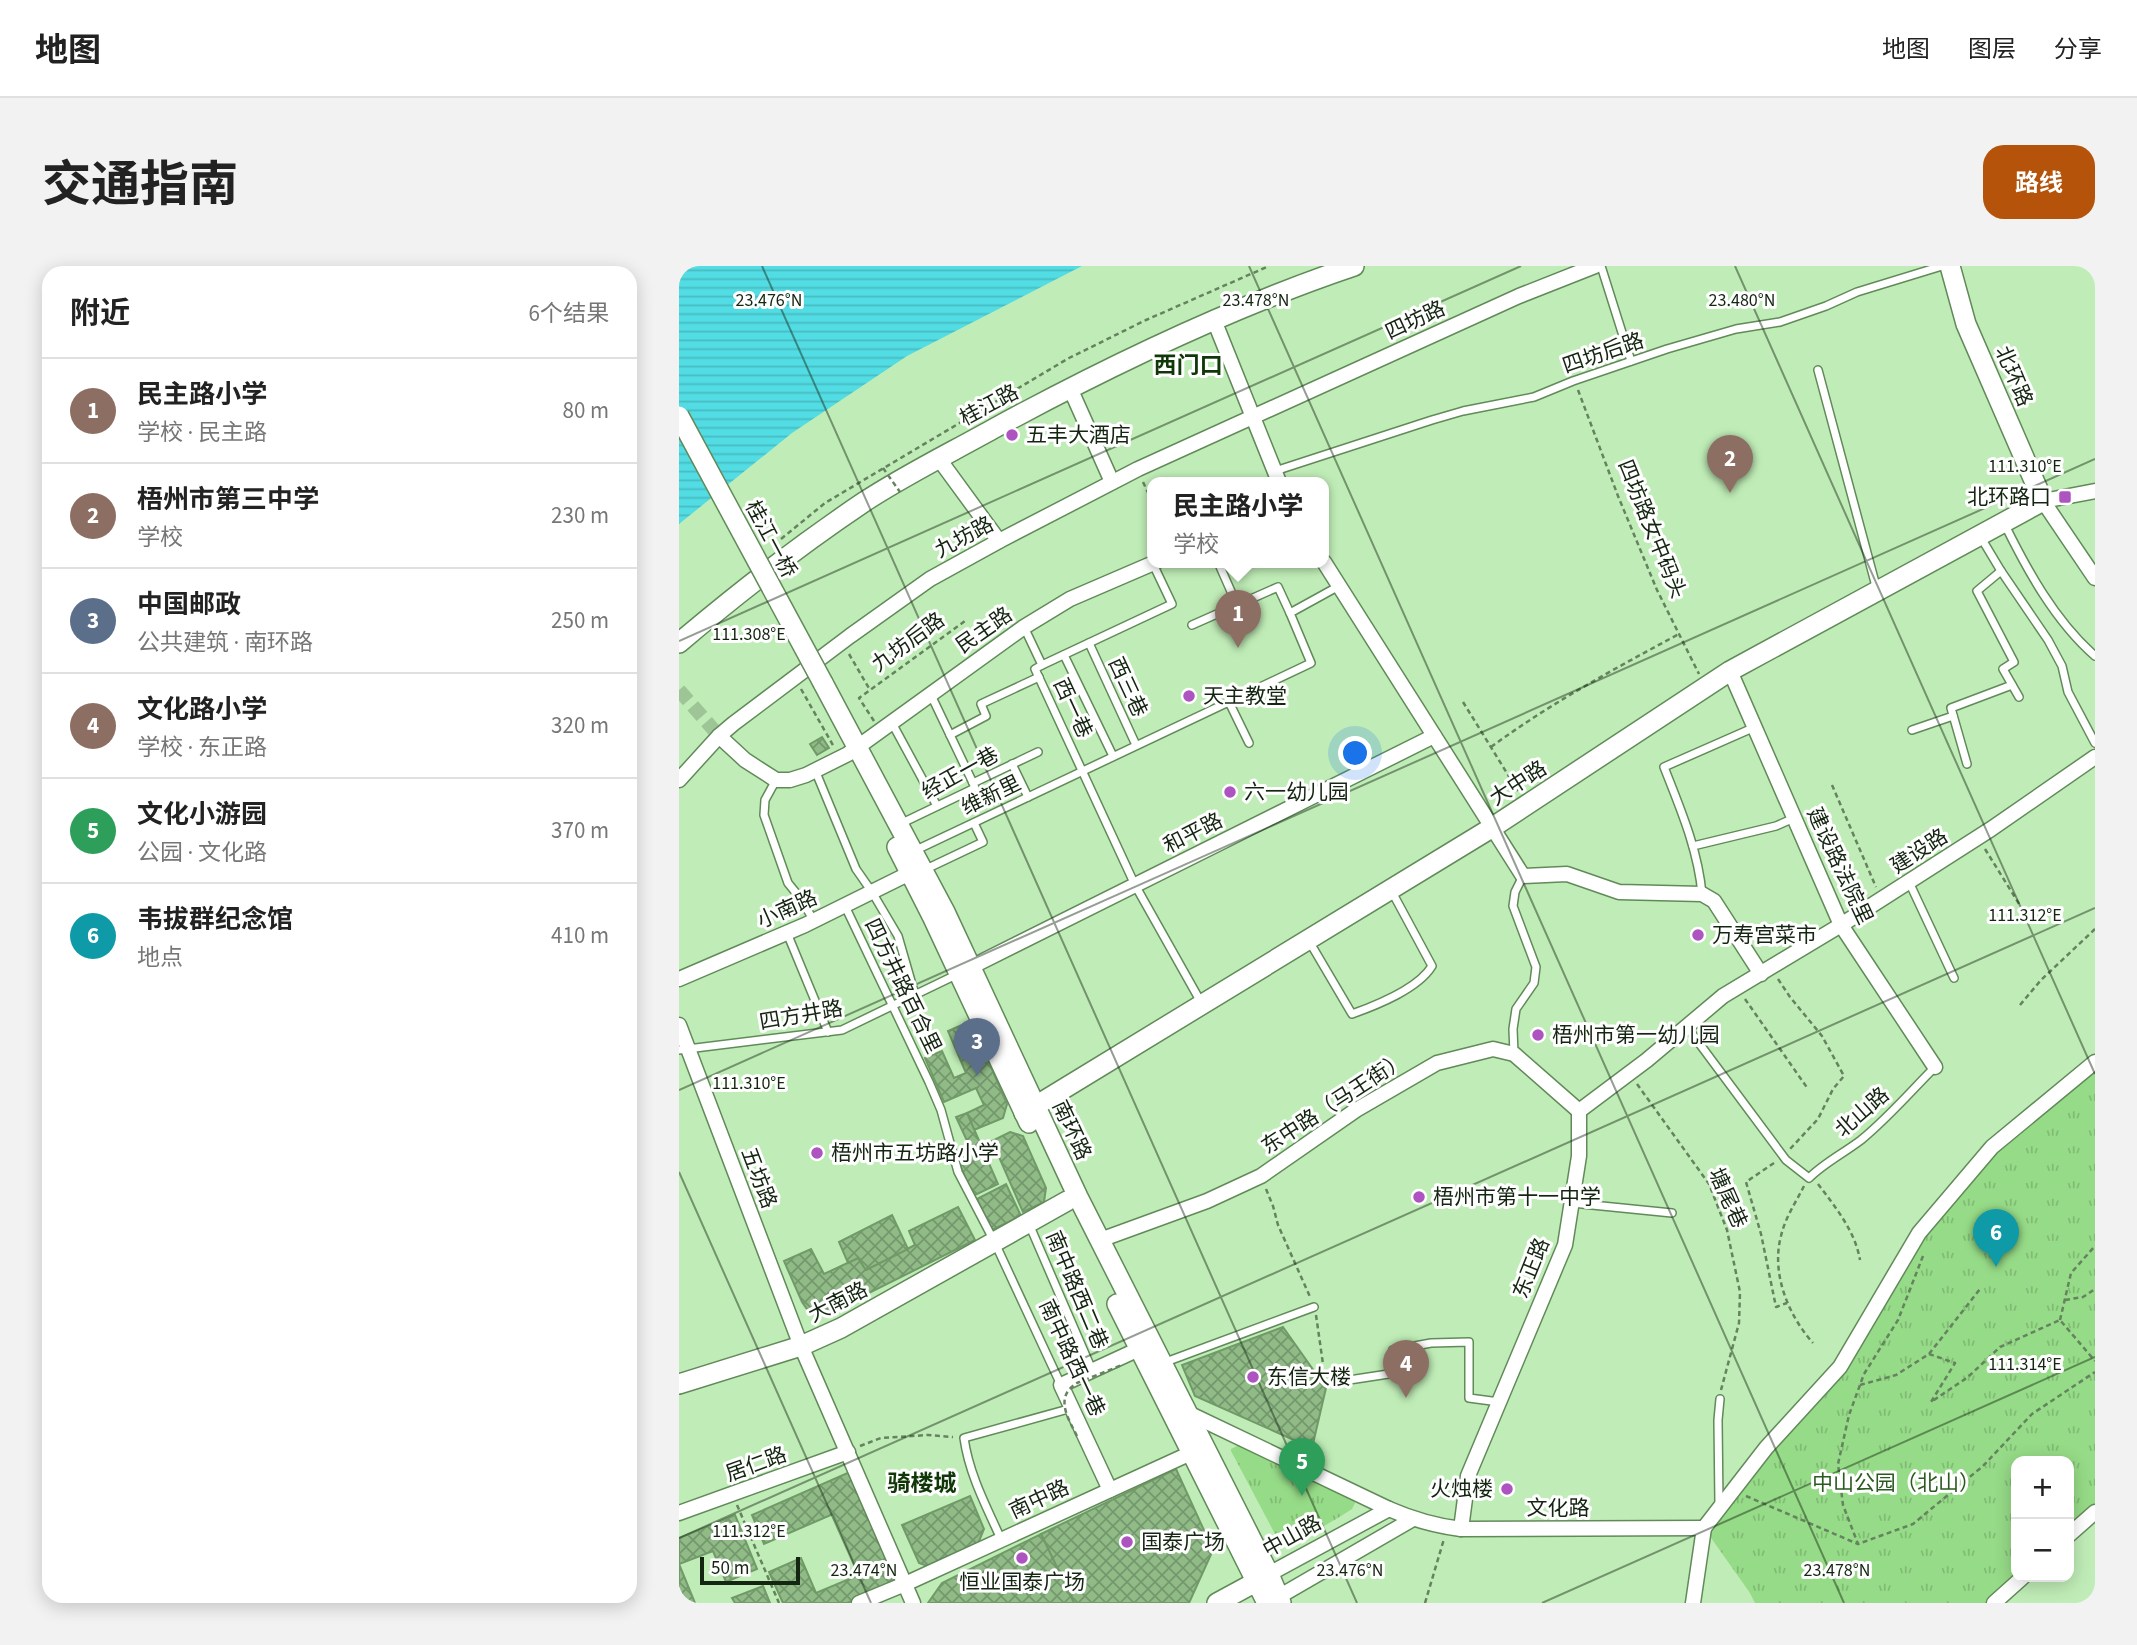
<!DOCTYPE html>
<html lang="zh">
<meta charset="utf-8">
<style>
body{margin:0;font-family:"Source Sans 3","Noto Sans SC",sans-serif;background:#f2f2f2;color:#222}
.controls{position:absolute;right:21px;bottom:21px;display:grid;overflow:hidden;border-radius:14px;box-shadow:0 4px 18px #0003}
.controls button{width:63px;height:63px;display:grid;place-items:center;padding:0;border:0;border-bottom:2px solid #e0e0e0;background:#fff;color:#222;font:35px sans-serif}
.scale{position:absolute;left:21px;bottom:18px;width:100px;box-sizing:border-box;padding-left:7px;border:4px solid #142511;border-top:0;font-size:19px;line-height:24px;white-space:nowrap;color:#142511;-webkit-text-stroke:5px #fff;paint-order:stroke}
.you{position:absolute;left:677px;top:488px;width:24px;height:24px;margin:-18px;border:5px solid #fff;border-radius:50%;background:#1a73e8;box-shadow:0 0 0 10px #1a73e833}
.badge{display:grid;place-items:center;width:46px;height:46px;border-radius:50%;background:#b45309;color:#fff;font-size:23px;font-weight:700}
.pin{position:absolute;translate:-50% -58px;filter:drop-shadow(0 2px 4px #0008)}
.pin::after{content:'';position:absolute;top:37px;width:24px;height:21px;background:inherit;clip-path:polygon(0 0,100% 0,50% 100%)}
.popup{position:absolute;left:468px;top:211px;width:182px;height:91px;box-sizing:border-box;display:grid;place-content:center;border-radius:14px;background:#fff;filter:drop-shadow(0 2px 5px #0005);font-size:23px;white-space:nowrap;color:#767676}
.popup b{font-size:26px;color:#222}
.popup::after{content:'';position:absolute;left:50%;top:100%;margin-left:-14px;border:14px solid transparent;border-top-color:#fff}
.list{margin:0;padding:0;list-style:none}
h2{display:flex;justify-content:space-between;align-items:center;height:91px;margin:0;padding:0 28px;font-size:30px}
h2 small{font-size:23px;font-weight:400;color:#767676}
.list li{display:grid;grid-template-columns:46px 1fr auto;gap:21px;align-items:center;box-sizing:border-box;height:105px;padding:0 28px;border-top:2px solid #e0e0e0}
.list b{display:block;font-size:26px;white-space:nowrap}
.list p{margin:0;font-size:23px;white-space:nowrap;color:#767676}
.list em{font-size:23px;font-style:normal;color:#767676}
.map{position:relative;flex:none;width:1416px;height:1337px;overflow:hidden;border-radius:21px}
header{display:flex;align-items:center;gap:42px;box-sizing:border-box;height:98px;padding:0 35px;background:#fff;border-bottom:2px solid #e0e0e0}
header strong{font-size:33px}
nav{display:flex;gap:38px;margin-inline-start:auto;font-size:24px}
.intro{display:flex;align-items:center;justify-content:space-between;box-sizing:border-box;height:168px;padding:0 42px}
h1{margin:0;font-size:49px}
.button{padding:18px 32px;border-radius:21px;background:#b45309;color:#fff;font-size:24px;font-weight:700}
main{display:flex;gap:42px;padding:0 42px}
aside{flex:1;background:#fff;border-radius:21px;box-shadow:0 4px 18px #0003}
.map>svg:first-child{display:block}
.park{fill:url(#park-tufts)}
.water{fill:url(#water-rules)}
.building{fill:url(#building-cross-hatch);stroke:#709a67;stroke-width:2}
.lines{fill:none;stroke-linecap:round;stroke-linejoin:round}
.street-tunnel{stroke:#9ec596;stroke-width:14;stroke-dasharray:14 7;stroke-linecap:butt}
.lane-casing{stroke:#618a59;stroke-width:10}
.street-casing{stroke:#618a59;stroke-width:17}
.secondary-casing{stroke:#618a59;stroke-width:22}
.path{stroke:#65835f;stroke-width:2.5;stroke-dasharray:5 3.5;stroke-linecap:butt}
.lane{stroke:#fff;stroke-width:7}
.street{stroke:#fff;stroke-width:14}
.secondary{stroke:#fff;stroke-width:19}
.secondary-bridge-casing{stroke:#618a59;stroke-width:22;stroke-linecap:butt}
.path-bridge{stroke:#65835f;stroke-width:2.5;stroke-dasharray:5 3.5;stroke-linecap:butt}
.secondary-bridge{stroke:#fff;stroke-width:19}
.ticks{fill:none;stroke:#142511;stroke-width:2;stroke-opacity:0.45}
.poi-dot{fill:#ad54c1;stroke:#fff;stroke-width:2.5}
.labels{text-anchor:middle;stroke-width:6;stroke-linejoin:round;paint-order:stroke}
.street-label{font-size:21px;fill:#142511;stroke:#fff}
.poi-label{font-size:21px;fill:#142511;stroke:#fff;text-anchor:start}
.park-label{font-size:21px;fill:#295a1e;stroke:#fff}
.neighbourhood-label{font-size:23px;font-weight:bold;fill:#103707;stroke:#fff}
.ticks-label{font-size:18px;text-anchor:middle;fill:#142511;stroke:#fff;stroke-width:6;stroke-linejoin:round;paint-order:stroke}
</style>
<header>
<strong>地图</strong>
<nav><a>地图</a><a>图层</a><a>分享</a></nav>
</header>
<div class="intro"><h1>交通指南</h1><a class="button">路线</a></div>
<main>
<aside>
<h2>附近<small>6个结果</small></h2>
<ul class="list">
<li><span class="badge" style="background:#8d6e63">1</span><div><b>民主路小学</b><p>学校 · 民主路</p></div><em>80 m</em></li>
<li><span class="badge" style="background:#8d6e63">2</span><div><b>梧州市第三中学</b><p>学校</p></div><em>230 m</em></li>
<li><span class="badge" style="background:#5c6f8a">3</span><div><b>中国邮政</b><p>公共建筑 · 南环路</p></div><em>250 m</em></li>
<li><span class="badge" style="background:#8d6e63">4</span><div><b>文化路小学</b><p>学校 · 东正路</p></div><em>320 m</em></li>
<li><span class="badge" style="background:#2e9e5b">5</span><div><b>文化小游园</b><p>公园 · 文化路</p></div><em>370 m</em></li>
<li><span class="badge" style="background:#0f9aa8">6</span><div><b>韦拔群纪念馆</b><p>地点</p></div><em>410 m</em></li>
</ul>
</aside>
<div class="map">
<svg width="1416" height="1337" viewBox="0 0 1416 1337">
<defs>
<pattern id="park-tufts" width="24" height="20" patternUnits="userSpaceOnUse" patternTransform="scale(1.75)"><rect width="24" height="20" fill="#96db87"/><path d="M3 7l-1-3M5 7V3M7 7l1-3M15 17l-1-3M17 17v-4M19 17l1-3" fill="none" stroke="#80bc74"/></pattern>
<pattern id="water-rules" width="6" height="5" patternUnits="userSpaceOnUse" patternTransform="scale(1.75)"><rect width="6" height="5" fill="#52dce3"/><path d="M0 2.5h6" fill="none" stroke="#47bdc2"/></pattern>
<pattern id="building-cross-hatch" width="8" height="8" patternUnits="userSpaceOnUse" patternTransform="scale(1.75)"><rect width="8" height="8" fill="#90bb87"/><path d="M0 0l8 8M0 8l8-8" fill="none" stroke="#74986d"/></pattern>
</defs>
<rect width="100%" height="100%" fill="#c0edb7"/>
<g class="park">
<polygon points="1416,794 1416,1246 1390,1269 1390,1195 1337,1195 1337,1311 1315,1337 1076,1337 1071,1327 1025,1262 1161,1101 1240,966 1313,881"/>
<path d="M558,1180H565L674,1232L676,1237L673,1243C661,1251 622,1275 609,1276C603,1277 600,1272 596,1268L552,1185V1183Z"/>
</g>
<polygon class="water" points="0,0 403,0 228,90 113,167 0,258"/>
<g class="building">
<polygon points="143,471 150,482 138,489 131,478"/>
<polygon points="292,755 328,838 324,852 295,864 288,847 305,839 297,822 265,836 246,792 263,785 275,812 287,807 269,765"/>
<polygon points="288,847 319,918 294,930 281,899 287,897 282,886 291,881 277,851"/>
<polygon points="331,866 344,870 367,922 365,936 344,946 313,875"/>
<polygon points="327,918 342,950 313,964 298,933"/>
<polygon points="279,941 296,974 148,1048 128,1043 123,1036 105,995 132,983 145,1008 179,992 187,1004 236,979 230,965"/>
<polygon points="213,949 229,983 187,1004 179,992 169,997 160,976"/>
<polygon points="604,1061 647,1122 633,1182 516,1130 503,1099"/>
<polygon points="497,1203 534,1284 510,1337 395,1337 362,1268"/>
<polygon points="173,1205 220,1315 168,1337 104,1337 90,1306 122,1292 137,1327 180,1309 154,1248 85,1278 73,1249"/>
<polygon points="291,1230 305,1263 298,1280 251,1301 240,1297 223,1259"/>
<polygon points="56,1249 78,1303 47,1316 34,1285 0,1298 16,1337 0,1337 0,1272"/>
<polygon points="362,1268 395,1337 249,1337 263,1317"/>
<polygon points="84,1320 91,1337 56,1337 53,1332"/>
</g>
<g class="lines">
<polyline class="street-tunnel" points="0,424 40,470"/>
<defs>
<g id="lane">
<polyline points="922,0 952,95"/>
<polyline points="1139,104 1198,324"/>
<polyline points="596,205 753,154 784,145 855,131 894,115 988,83 1057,63 1101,56 1147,40 1178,26 1263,0"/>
<path d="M1325,257C1348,304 1376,355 1416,390"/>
<polyline points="1301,270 1322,305 1369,374 1383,400 1389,426 1416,477"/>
<polyline points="539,296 558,339"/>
<polyline points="1322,305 1298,325 1335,396 1324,403 1340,431"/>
<polyline points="513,359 599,321 611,347"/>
<polyline points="345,361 363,399 356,403 456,619 523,738"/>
<polyline points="410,377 457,479"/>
<polyline points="385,389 434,490"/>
<polyline points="363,399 493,338 474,298"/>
<polyline points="252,429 294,517"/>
<polyline points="550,436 570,477"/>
<polyline points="213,457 258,540"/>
<polyline points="1233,464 1274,450"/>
<polyline points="271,469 307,450 302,438 360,411"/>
<polyline points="333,498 349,531"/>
<polyline points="1288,498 1272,442 1333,419"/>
<polyline points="136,504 177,603 193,626 219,670 236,729"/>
<polyline points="97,514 86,534 85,549 109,617 122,633 135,655"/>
<polyline points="221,558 296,522 294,517 359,486"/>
<polyline points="1014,580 1097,560 1115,552"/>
<polyline points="235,585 632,397 611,347 660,320"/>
<polyline points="245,604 304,576 295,557"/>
<polyline points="1230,616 1275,712"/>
<path d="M1023,628C1019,583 1001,542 985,501L1076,461"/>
<polyline points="166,640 250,816 262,844 279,906 316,977 382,1119"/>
<polyline points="108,667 149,766"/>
<path d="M630,675L673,748C698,739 739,723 753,700L712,624"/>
<path d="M1008,761L1107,894L1130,912C1145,897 1165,887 1182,874C1209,852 1232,825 1256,801"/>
<polyline points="0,784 163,764 279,708"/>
<polyline points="835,788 834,763 837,743 855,717 857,701 834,640 836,626 844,610"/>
<polyline points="893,937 993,947"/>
<polyline points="350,958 413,1104"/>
<polyline points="484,1097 635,1041"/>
<polyline points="657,1116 716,1107 714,1084 752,1077 790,1076 790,1132 820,1136"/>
<polyline points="1040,1239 1039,1154 1041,1133"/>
<path d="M322,1273C307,1240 290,1208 285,1172L393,1142"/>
</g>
<g id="street">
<polyline points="535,54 600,216"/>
<polyline points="391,122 433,216"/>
<polyline points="260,193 320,275"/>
<polyline points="1416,225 1364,235 1416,312"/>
<polyline points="645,296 844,610 888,608 940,626 1023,628 1035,635 1082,708"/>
<polyline points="1051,405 1162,659 1256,801"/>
<polyline points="40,470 66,494 97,514 111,514 127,509 169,488 345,361 391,333 477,296"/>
<polyline points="0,514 40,470 54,458 171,370 251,313 320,275 459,203 840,30 916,0"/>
<polyline points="292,701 755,470"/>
<polyline points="0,713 126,659 231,607"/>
<polyline points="0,759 122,1080 234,1337"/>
<polyline points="900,845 968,794 1044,730 1162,659 1312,563 1416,491"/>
<polyline points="421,974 528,935 582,910 677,844 758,797 814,783 835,788 900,845"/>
<path d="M509,1147L710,1243C733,1253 757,1260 782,1263L1025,1262"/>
<polyline points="431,1224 382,1119 460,1083"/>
<polyline points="0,1247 169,1186"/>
<polyline points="782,1263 789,1210 886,979 900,890 900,845"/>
<polyline points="1390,1269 1416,1246"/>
<polyline points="590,1308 710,1243"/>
<polyline points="601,1330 734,1253"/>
<polyline points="180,1337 226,1318 512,1187"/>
<polyline points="1014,1337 1025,1262 1087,1182 1161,1101 1240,967 1313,881 1416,796"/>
<polyline points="1315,1337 1344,1311"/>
</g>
<g id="secondary">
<path d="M0,377C59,327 121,279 185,236C226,209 271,187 314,163C430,100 550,42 675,0"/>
<polyline points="144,417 266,646 399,931 590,1308 602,1337"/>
<polyline points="218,581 254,652 350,857"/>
<polyline points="345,847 814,561 1051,405 1364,235 1287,58 1271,0"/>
<polyline points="438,1038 588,1337"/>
<polyline points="0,1118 122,1080 162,1062 388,935"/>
<polyline points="538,1337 586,1311"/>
</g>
</defs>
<use href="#lane" class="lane-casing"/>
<use href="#street" class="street-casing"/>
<use href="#secondary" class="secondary-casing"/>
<g class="path">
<polyline points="899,124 939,230 978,324 1020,408"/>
<polyline points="464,216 473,235"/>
<polyline points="102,273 146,237 390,92 467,54 590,0"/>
<polyline points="170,388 191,424"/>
<polyline points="122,423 155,481"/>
<polyline points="784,436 839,525"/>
<polyline points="195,455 180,432 286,355"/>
<path d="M812,481C872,437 935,403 1000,368"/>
<polyline points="1153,519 1197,621"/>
<polyline points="1306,583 1342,641"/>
<polyline points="1099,713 1111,731 1143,770 1165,810 1154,823 1139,853 1111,883"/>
<polyline points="1066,733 1129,823"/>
<polyline points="1341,739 1362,714 1416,663"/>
<polyline points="958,818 1030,918 1048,964 1061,1026 1060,1057 1042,1124"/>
<polyline points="1095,897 1067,916 1082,968 1097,1041 1108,1037"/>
<path d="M1139,918C1157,942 1176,965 1181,994"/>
<path d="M1125,920C1117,936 1106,952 1102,970C1092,1007 1109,1049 1134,1077"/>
<polyline points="587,923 594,940 599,959 632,1033"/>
<polyline points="1244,990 1219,1054 1185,1108 1170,1149 1159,1198 1164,1239 1179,1278 1234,1258 1304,1200 1353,1148 1416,1106"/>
<polyline points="1386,1034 1404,1031 1416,1023"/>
<polyline points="637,1049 644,1098"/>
<polyline points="1381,1054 1392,1007 1416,980"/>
<polyline points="1250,1088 1301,1023"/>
<polyline points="1181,1119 1217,1109 1250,1088 1276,1097 1252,1136 1289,1111 1321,1081 1381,1054 1416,1095"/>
<polyline points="181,1180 202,1172 249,1169 274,1171"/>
<polyline points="1067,1230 1179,1278"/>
<polyline points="58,1239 100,1337"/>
<polyline points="746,1337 765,1273"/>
</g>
<use href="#lane" class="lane"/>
<use href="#street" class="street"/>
<use href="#secondary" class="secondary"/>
<defs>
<polyline id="secondary-bridge" points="0,150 144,417"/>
</defs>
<use href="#secondary-bridge" class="secondary-bridge-casing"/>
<g class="path-bridge">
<polyline points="204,202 221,226"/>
<path d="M398,1170C389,1152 375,1131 398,1117L443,1099"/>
</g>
<use href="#secondary-bridge" class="secondary-bridge"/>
</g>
<path class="ticks" d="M83,0L678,1337M570,0L1165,1337M1056,0L1416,808M0,375L842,0M0,824L1416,193M0,906L192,1337M0,1272L1416,642M863,1337L1416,1091"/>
<g class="poi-dot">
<circle cx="333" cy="169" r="7"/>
<rect x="1379" y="224" width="14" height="14" rx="3.5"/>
<circle cx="510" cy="430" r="7"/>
<circle cx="551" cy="526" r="7"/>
<circle cx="1019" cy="669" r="7"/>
<circle cx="859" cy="769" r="7"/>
<circle cx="138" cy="887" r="7"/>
<circle cx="740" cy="931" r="7"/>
<circle cx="574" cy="1111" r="7"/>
<circle cx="828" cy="1223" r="7"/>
<circle cx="448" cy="1276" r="7"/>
<circle cx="343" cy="1292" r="7"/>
</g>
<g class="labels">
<g class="street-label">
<text transform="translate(736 54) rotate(-25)" y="7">四坊路</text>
<text transform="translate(924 87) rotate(-19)" y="7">四坊后路</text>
<text transform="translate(1335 110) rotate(67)" y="7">北环路</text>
<text transform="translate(310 139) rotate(-28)" y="7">桂江路</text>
<text transform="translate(973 263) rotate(68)" y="7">四坊路女中码头</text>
<text transform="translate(285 271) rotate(-28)" y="7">九坊路</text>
<text transform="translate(92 273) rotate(62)" y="7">桂江一桥</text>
<text transform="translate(305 364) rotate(-35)" y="7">民主路</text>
<text transform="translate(229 376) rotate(-36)" y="7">九坊后路</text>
<text transform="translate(449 421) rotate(65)" y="7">西三巷</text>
<text transform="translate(394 442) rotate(65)" y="7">西一巷</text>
<text transform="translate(281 507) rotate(-29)" y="7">经正一巷</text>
<text transform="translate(839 517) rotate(-33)" y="7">大中路</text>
<text transform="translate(312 529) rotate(-26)" y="7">维新里</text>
<text transform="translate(514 567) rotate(-27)" y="7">和平路</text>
<text transform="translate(1240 585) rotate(-33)" y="7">建设路</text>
<text transform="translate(1161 600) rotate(65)" y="7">建设路法院里</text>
<text transform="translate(108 643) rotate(-24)" y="7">小南路</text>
<text transform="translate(224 720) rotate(64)" y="7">四方井路百合里</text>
<text transform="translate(122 749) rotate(-10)" y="7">四方井路</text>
<text transform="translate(655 837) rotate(-33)" y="7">东中路（马王街）</text>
<text transform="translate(1183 846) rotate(-41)" y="7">北山路</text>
<text transform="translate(393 864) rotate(65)" y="7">南环路</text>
<text transform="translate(80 912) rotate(69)" y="7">五坊路</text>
<text transform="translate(1049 932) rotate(66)" y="7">塘尾巷</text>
<text transform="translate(852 1002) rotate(-68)" y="7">东正路</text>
<text transform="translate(398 1024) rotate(67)" y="7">南中路西二巷</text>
<text transform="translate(159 1036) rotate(-27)" y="7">大南路</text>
<text transform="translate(393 1092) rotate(65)" y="7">南中路西一巷</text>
<text transform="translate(77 1198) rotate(-20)" y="7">居仁路</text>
<text transform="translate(360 1233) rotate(-25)" y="7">南中路</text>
<text x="879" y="1249">文化路</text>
<text transform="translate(613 1270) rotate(-29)" y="7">中山路</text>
</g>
<g class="poi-label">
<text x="347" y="176">五丰大酒店</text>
<text x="1372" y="238" text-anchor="end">北环路口</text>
<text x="524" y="437">天主教堂</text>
<text x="565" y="533">六一幼儿园</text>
<text x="1033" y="676">万寿宫菜市</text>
<text x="873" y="776">梧州市第一幼儿园</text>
<text x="152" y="894">梧州市五坊路小学</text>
<text x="754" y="938">梧州市第十一中学</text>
<text x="588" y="1118">东信大楼</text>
<text x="814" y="1230" text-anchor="end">火烛楼</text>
<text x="462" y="1283">国泰广场</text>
<text x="343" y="1323" text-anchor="middle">恒业国泰广场</text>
</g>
<g class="park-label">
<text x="1217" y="1224">中山公园（北山）</text>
</g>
<g class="neighbourhood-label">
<text x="509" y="107">西门口</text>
<text x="243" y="1225">骑楼城</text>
</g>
</g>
<g class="ticks-label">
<text x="90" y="40">23.476°N</text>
<text x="577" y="40">23.478°N</text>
<text x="1063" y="40">23.480°N</text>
<text x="1346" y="206">111.310°E</text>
<text x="70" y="374">111.308°E</text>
<text x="1346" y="655">111.312°E</text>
<text x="70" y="823">111.310°E</text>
<text x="1346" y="1104">111.314°E</text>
<text x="70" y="1271">111.312°E</text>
<text x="185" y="1310">23.474°N</text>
<text x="671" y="1310">23.476°N</text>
<text x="1158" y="1310">23.478°N</text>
</g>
</svg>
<div class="controls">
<button>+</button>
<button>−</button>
</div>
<div class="scale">50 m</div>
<div class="you"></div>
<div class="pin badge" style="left:559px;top:382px;background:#8d6e63">1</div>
<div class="popup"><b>民主路小学</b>学校</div>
<div class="pin badge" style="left:1051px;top:227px;background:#8d6e63">2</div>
<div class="pin badge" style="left:298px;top:810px;background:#5c6f8a">3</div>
<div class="pin badge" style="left:727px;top:1132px;background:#8d6e63">4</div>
<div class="pin badge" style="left:623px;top:1230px;background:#2e9e5b">5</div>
<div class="pin badge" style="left:1317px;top:1001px;background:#0f9aa8">6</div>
</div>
</main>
